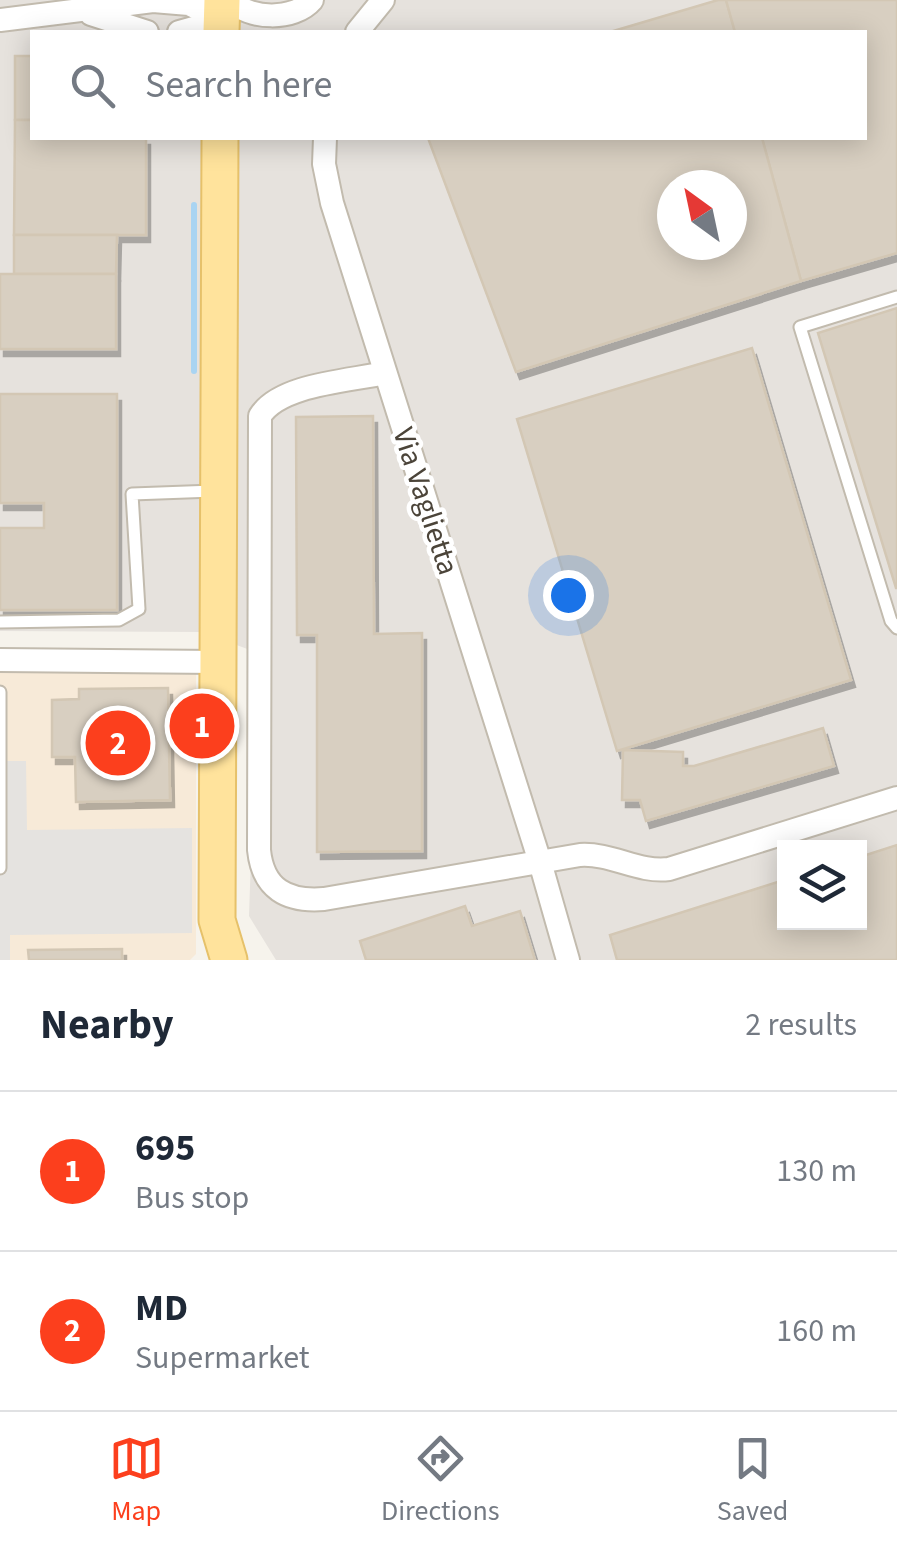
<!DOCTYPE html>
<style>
body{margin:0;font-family:"Source Sans 3",sans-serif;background:#f2f2f3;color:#1f2937}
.controls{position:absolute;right:30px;bottom:30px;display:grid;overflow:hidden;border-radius:0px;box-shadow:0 5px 25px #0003}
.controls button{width:90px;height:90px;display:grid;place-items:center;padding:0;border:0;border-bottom:2px solid #e0e1e3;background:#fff;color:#1f2937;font:50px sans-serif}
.compass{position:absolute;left:657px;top:170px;width:90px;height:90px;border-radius:50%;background:#fff;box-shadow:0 5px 25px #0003;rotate:327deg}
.you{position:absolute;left:568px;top:595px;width:35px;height:35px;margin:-25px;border:8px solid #fff;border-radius:50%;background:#1a73e8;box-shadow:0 0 0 15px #1a73e833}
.badge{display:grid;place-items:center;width:65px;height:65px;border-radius:50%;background:#fc3f1d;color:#fff;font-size:32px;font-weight:700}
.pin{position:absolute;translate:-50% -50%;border:5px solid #fff;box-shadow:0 2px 10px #0006}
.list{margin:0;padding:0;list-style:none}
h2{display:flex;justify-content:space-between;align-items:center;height:130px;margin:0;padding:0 40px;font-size:42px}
h2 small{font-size:32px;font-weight:400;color:#747a83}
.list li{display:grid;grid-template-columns:65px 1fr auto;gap:30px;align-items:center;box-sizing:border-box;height:160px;padding:0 40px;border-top:2px solid #e0e1e3}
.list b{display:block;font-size:38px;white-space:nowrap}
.list p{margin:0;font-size:32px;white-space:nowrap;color:#747a83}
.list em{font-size:32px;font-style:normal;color:#747a83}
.icon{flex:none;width:55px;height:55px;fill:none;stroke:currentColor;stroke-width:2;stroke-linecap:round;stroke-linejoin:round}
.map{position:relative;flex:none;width:897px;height:960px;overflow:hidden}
.search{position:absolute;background:#fff;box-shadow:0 5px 25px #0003;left:30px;right:30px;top:30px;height:110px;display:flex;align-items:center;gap:25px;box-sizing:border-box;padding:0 35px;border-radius:0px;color:#747a83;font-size:38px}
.sheet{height:450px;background:#fff}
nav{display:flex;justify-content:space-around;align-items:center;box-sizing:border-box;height:140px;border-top:2px solid #e0e1e3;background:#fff;font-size:28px;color:#747a83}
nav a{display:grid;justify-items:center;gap:5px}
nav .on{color:#fc3f1d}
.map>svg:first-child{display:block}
.commercial{fill:#f7ead8}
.industrial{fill:#e6e2dd;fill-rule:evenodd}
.parking{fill:#e5e3e0}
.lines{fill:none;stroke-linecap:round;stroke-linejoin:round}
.stream{stroke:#a9d4f2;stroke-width:6}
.building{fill:#d8cfc1;stroke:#d3c7b4;stroke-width:2.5;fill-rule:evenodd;filter:url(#shadow)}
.service-casing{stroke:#c2bbae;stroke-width:15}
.minor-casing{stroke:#c2bbae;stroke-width:26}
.primary-casing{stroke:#e6c16a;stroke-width:39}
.service{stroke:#fff;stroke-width:11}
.minor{stroke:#fff;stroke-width:22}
.primary{stroke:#ffe39c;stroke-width:35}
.labels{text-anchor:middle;stroke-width:9;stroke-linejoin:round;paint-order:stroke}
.street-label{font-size:30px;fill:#4b4439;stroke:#fff}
</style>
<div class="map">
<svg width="897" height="960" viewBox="0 0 897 960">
<defs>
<filter id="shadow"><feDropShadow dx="4" dy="7" stdDeviation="0" flood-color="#0004"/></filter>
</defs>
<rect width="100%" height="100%" fill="#f6f3ec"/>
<polygon class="commercial" points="0,663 196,668 196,954 190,960 0,960"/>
<path class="industrial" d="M0,0H897V960H276L249,916L258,653L202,632L0,631ZM32,32H864V138H32ZM672,185H732V245H672ZM784,848H860V922H784Z"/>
<polygon class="parking" points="0,761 26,761 27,830 192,828 192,933 10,935 10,960 0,960"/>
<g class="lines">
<polyline class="stream" points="194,205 194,371"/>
</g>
<g class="building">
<polygon points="718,0 726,0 735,32 610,32"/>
<polygon points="726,0 897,0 897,253 801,281 762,138 864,138 864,32 735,32"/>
<rect x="15" y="56" width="17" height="64"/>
<polygon points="15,120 32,120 32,138 146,138 146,235 14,235"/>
<path d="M428,138H762L801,281L516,372ZM672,185H732V245H672Z"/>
<polygon points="14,235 117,235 116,274 14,274"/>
<rect x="0" y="274" width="116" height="75"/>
<polygon points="897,308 897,588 896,588 818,333"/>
<polygon points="752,348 851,680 617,751 517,419"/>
<polygon points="0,394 117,394 117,610 0,610 0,528 44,528 44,503 0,503"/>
<polygon points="373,416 374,634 422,633 422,851 317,852 317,635 297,635 296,417"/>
<polygon points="168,688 170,800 76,802 75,757 52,757 52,700 79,699 79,689"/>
<polygon points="823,728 834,766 646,821 640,800 622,800 623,750 683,752 683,766 694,766"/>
<polygon points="897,845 897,960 617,960 610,935 784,880 784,922 860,922 860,857"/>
<polygon points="465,906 472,926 520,911 535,960 366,960 360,941"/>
<polygon points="122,949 122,960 29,960 28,950"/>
</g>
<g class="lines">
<defs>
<g id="service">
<polyline points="897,297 800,327 891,621 897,628"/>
<polyline points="0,622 119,620 139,609 132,494 214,491"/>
<polyline points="0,692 0,868"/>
</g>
<g id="minor">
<path d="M230,0C249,20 294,21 312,0"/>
<polyline points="91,14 147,32"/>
<polyline points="0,20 153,1 189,4 222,20"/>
<polyline points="179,32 222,20"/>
<polyline points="357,32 383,0"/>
<polyline points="325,138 324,164 332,203 540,862 568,960"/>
<path d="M385,373C350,381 280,384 260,416L259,850C263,889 287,902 324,899L580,855C612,853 638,873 669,869L897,798"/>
<polyline points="0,660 217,662"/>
</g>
<g id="primary">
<polyline points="221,32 222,0"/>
<polyline points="220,138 217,920 229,960"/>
</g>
</defs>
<use href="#service" class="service-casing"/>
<use href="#minor" class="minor-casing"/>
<use href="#primary" class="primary-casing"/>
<use href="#service" class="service"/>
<use href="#minor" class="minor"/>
<use href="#primary" class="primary"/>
</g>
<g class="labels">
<g class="street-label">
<text transform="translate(426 501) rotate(72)" y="10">Via Vaglietta</text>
</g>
</g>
</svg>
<div class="controls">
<button><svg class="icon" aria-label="layers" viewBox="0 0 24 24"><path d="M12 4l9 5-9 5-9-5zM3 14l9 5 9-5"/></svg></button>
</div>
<svg class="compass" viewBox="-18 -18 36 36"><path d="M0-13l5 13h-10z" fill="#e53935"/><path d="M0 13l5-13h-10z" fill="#747a83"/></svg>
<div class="you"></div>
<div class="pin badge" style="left:202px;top:726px">1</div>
<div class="pin badge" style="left:118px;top:743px">2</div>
<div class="search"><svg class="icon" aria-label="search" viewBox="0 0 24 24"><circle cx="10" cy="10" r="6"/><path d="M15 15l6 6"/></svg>Search here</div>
</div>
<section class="sheet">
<h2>Nearby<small>2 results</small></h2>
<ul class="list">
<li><span class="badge">1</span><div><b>695</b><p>Bus stop</p></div><em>130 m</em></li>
<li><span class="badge">2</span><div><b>MD</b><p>Supermarket</p></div><em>160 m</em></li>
</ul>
</section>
<nav>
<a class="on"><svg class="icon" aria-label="map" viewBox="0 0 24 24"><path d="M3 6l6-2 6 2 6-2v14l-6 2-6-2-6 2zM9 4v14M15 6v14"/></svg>Map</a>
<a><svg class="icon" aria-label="directions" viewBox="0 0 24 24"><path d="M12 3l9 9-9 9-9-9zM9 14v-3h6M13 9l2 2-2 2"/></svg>Directions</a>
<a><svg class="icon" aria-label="saved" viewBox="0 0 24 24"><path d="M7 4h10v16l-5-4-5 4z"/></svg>Saved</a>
</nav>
